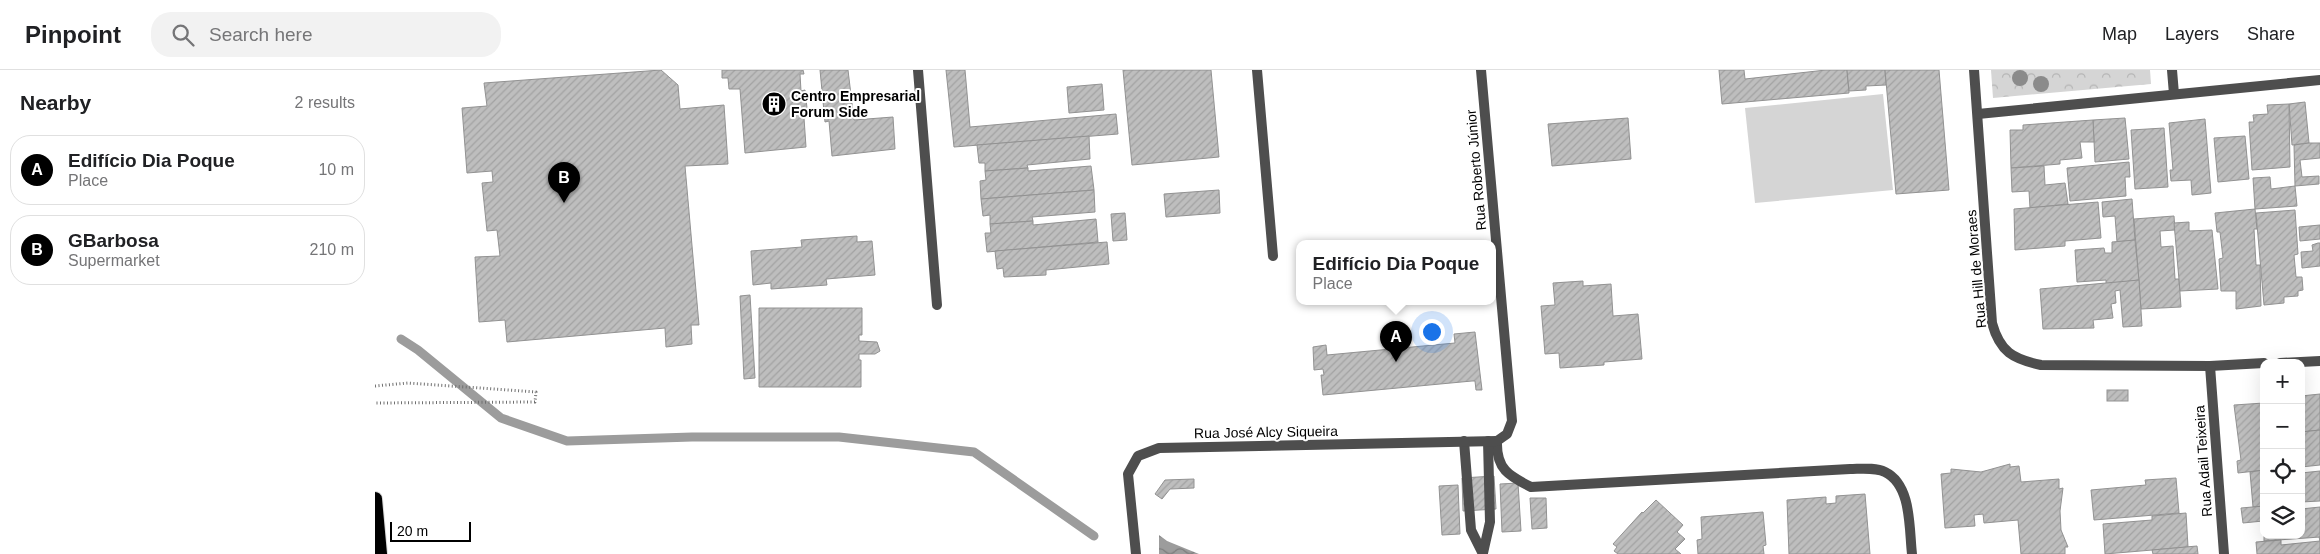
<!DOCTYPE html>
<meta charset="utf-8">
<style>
body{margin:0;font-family:Arial,sans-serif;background:#f2f2f2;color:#202124}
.controls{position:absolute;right:15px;bottom:15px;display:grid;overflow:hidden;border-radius:10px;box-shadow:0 5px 20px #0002}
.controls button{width:45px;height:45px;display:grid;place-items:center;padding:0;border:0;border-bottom:1px solid #e0e0e0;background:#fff;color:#202124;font:25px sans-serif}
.scale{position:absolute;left:15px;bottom:12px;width:81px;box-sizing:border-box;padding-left:5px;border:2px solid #000;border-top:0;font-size:14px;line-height:18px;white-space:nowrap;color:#000;-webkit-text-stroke:4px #fff;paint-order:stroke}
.you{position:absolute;left:1056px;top:261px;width:18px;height:18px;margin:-12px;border:4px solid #fff;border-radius:50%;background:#1a73e8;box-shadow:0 0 0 8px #1a73e833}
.badge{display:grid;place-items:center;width:32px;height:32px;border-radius:50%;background:#000;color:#fff;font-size:16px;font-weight:700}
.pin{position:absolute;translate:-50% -41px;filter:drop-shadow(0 1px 2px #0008)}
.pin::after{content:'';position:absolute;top:26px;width:18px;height:15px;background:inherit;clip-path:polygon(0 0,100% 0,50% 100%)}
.popup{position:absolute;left:921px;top:170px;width:200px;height:65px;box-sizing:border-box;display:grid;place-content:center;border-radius:10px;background:#fff;filter:drop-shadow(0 1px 4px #0005);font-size:16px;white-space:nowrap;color:#757577}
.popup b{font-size:19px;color:#202124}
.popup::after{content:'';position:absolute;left:50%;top:100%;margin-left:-10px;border:10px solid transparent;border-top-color:#fff}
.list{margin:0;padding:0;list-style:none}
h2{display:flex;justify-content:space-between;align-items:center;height:65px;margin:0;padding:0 20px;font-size:21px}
h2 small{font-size:16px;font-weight:400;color:#757577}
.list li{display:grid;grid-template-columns:32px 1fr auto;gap:15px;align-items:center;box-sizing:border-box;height:70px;margin:0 10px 10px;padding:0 10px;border:1px solid #e0e0e0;border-radius:20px}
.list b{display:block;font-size:19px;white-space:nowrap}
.list p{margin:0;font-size:16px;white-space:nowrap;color:#757577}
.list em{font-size:16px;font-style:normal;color:#757577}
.icon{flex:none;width:28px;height:28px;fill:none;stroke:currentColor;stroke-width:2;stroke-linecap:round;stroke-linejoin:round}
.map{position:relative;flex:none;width:1945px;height:484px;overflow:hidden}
header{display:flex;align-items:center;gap:30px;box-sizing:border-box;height:70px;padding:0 25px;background:#fff;border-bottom:1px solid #e0e0e0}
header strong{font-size:24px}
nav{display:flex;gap:28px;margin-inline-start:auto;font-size:18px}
.search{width:350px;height:45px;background:#f2f2f2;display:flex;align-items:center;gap:12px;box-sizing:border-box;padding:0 18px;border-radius:20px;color:#757577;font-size:19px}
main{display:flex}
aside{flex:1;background:#fff}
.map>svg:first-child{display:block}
.green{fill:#d5d5d5}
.park{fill:url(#park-crowns)}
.water{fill:url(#water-waves)}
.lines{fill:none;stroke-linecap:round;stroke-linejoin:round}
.stream{stroke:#9c9c9c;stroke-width:9}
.building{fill:url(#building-hatch);stroke:#929292}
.trunk-casing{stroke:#dbdbdb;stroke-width:16}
.path{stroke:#707070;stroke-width:3;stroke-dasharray:1 2.5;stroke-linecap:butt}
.service{stroke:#4e4e4e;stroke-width:10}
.minor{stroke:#4e4e4e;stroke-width:10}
.trunk{stroke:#000;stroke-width:14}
.tree{fill:#8b8b8b}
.labels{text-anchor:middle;stroke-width:4;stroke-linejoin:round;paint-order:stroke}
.poi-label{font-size:14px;font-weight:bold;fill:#000;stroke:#fff;text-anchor:start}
.street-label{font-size:14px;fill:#000;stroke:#fff}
</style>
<header>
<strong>Pinpoint</strong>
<div class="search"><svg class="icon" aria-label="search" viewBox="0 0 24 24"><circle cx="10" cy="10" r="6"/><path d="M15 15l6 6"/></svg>Search here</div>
<nav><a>Map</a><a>Layers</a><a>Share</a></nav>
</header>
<main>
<aside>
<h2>Nearby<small>2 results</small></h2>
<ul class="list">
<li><span class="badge">A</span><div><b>Edifício Dia Poque</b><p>Place</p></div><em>10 m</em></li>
<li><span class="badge">B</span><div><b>GBarbosa</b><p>Supermarket</p></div><em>210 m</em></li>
</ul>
</aside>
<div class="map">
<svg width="1945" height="484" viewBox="0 0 1945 484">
<defs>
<pattern id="park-crowns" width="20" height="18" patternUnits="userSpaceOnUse" patternTransform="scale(1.25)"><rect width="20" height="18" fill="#d5d5d5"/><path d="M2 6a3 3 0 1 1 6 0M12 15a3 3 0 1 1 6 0" fill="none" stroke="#b5b5b5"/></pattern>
<pattern id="water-waves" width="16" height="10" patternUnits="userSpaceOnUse" patternTransform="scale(1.25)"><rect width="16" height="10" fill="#9c9c9c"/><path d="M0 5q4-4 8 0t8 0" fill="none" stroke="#7d7d7d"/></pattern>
<pattern id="building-hatch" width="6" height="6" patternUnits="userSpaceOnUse" patternTransform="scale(1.25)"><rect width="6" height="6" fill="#bebebe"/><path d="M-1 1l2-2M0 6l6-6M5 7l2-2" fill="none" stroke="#a2a2a2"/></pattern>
</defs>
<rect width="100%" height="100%" fill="#fff"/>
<polygon class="green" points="1508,24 1518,120 1380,133 1370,38"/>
<polygon class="park" points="1616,0 1775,0 1776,14 1618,28"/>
<polygon class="water" points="784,465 792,471 824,484 784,484"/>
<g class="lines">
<polyline class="stream" points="26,269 43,280 126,348 192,371 317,367 464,367 599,382 719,466"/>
</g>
<g class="building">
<polygon points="286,0 303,15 305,39 349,35 353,94 310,96 324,255 316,255 317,274 291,277 290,258 132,272 130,250 104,252 100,187 125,186 122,160 112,161 107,113 118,112 117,101 92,103 87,38 112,36 109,13"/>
<polygon points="347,0 428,0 429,4 425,4 426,21 430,20 433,47 429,48 431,77 370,83 365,19 354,19 353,8 347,8"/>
<polygon points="445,0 473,0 479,50 518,47 520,79 457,86 454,51 450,52"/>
<polygon points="571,0 590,0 595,57 741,44 743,64 579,77"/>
<polygon points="748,0 836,0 844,87 757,95"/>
<polygon points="1344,0 1369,0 1370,9 1451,0 1472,0 1474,23 1347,34"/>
<polygon points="1472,0 1510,0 1511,15 1491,16 1491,20 1474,21"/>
<polygon points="1510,0 1564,0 1574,120 1521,124"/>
<polygon points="727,14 729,40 694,43 692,17"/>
<polygon points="1930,32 1934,73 1917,75 1914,34"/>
<polygon points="1914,34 1915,97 1877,100 1874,52 1879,52 1878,45 1893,44 1892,35"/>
<polygon points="1253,48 1256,89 1177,96 1173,54"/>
<polygon points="1750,48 1754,89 1720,92 1718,50"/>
<polygon points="1830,49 1836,123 1817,125 1816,110 1796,111 1795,100 1798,100 1794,53"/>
<polygon points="1718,50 1719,72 1705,72 1707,88 1685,90 1685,94 1636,98 1635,60 1648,60 1648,55"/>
<polygon points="1789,58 1793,117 1760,119 1756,60"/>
<polygon points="714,66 715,89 652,95 653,98 610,101 610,93 604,93 602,75"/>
<polygon points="1870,66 1874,109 1843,112 1839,68"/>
<polygon points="1934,73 1945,73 1945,88 1925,90 1927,107 1944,106 1944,114 1920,116 1919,75"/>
<polygon points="1754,92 1755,107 1750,107 1751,126 1695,131 1692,98"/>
<polygon points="716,96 719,120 606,129 605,111 611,110 610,101 653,98 653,101"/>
<polygon points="1669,96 1670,115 1690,113 1693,134 1655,138 1654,121 1637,122 1636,98"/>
<polygon points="1895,107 1896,119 1920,116 1922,136 1880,139 1878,108"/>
<polygon points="719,120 720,142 657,147 658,151 615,154 615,145 608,146 606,129"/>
<polygon points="844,120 845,143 791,147 789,124"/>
<polygon points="1757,129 1760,170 1742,172 1740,146 1728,147 1727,132"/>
<polygon points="1723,132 1726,168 1690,171 1690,176 1640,180 1639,139"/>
<polygon points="1880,139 1882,159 1879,159 1881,195 1885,195 1886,236 1861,239 1861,221 1846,221 1844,189 1848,188 1845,162 1842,162 1840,143"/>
<polygon points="1920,140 1923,184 1919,185 1921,207 1927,207 1928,220 1923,221 1923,226 1909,227 1909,233 1889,235 1881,143"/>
<polygon points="750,143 752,170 738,171 736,144"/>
<polygon points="1799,146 1800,160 1785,161 1786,177 1798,176 1800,209 1804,209 1806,237 1766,239 1759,149"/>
<polygon points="721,149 723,172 612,182 610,163 616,163 615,154 658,151 658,155"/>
<polygon points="1814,152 1814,161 1837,160 1843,219 1805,221 1799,153"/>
<polygon points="1945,155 1945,169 1925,171 1924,157"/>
<polygon points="482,166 482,172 497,171 500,205 451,209 452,215 396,219 396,213 378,215 376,181 427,177 426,170"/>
<polygon points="1760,170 1764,210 1731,214 1731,210 1702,212 1700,180 1729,178 1730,183 1737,183 1737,172"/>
<polygon points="732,172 734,194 671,200 671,205 629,207 628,198 622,199 620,181"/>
<polygon points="1943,173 1945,173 1945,196 1927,198 1926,182 1938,181 1937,175"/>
<polygon points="1764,210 1767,256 1748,257 1745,220 1740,221 1741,233 1736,234 1738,248 1718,250 1719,258 1668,259 1665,219"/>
<polygon points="1208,211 1208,216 1236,214 1238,246 1263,244 1267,289 1229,292 1229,295 1185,298 1184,283 1170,284 1166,236 1180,235 1178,213"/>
<polygon points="375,225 380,308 369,309 365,226"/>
<polygon points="384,238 487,238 487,265 484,265 484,271 502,272 505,281 500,284 484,284 484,290 486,290 486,317 384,317"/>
<polygon points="1100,262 1107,320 1101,320 1100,311 1097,311 948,325 946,305 949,305 948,299 939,300 938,277 951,275 952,285 1080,273 1079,264"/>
<rect x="1732" y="320" width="21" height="11"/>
<polygon points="1945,324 1945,360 1926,362 1926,326"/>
<polygon points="1889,333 1889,400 1863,403 1862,391 1866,390 1859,335"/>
<polygon points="1945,360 1945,395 1926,397 1926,362"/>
<polygon points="1635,394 1635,397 1644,396 1646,412 1684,409 1684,419 1688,418 1685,441 1686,460 1693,477 1690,477 1690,484 1646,484 1643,450 1609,453 1608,444 1599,445 1600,456 1570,458 1566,404 1576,403 1576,399 1606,402"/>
<polygon points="1889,400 1889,436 1878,437 1875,402"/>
<polygon points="1945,401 1945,431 1926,432 1926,403"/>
<polygon points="1119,406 1121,439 1088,441 1087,408"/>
<polygon points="1801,408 1804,443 1719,450 1716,420 1771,415 1770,410"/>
<polygon points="819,409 819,418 795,419 787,429 780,424 790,410"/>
<polygon points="1143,413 1146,461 1127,462 1125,414"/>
<polygon points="1083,415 1085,464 1067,465 1064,416"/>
<polygon points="1490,424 1495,484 1414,484 1412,430 1451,427 1451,434 1461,433 1461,426"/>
<polygon points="1155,428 1171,428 1172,458 1157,459"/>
<polygon points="1281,430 1308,455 1302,462 1310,469 1300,479 1306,484 1243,484 1239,481 1242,477 1238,474 1267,442 1268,443"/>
<polygon points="1889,436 1889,463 1888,451 1868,453 1866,438"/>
<polygon points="1945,437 1945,467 1889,471 1889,465 1926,465 1926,439"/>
<polygon points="1388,442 1391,475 1388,476 1389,484 1323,484 1322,470 1327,469 1326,447"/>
<polygon points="1811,443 1813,477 1730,484 1728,454 1777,450 1777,446"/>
<polygon points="1944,467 1945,467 1945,484 1882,484 1881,472 1906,470 1906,475 1945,471"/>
<polygon points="1822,476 1823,484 1778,484 1777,480"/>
</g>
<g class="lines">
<defs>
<polyline id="trunk" points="0,429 5,484"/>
</defs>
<use href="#trunk" class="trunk-casing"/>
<polyline class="path" points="0,316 33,313 161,322 160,332 0,333"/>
<polyline class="service" points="882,0 898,186"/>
<g class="minor">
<polyline points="543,0 562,235"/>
<polyline points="1106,0 1137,351 1132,364 1122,371"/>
<path d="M1599,0L1617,253C1625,282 1638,289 1666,295L1835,296L1889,293"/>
<polyline points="1797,0 1799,24"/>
<polyline points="1603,44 1945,10"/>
<polyline points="1905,293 1945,291"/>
<polyline points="1835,296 1849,484"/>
<polyline points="1089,371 1096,460 1108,484"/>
<path d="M1122,371C1121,399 1134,406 1156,417L1475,399C1485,399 1500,397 1510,402C1537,415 1534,459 1537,484"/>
<polyline points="1108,483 1115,452 1113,371"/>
<polyline points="761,484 753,404 763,386 784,378 1122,371"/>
</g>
<use href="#trunk" class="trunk"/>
</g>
<g class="tree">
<circle cx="1645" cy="8" r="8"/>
<circle cx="1666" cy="14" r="8"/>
</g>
<defs>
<symbol id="building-disc" viewBox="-11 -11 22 22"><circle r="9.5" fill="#000" stroke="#fff"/><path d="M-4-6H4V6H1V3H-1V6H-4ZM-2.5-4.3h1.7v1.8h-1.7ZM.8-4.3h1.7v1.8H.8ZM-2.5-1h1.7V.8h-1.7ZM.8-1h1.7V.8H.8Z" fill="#fff"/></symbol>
</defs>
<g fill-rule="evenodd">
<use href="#building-disc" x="385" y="20" width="28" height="28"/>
</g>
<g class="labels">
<g class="poi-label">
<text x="416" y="31">Centro Empresarial<tspan x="416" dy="16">Forum Side</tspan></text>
</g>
<g class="street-label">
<text transform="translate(1101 100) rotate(-95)" y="5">Rua Roberto Júnior</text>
<text transform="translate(1601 199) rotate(-95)" y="5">Rua Hill de Moraes</text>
<text transform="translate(891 362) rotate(-1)" y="5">Rua José Alcy Siqueira</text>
<text transform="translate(1828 391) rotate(-94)" y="5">Rua Adail Teixeira</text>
</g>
</g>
</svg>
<div class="controls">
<button>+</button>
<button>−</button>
<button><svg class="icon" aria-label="locate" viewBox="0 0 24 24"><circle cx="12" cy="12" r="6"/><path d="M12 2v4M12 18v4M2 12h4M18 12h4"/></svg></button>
<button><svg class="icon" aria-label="layers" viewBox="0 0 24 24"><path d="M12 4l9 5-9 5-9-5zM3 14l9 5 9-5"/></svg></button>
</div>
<div class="scale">20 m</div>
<div class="you"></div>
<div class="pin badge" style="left:1021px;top:292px">A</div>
<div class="popup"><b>Edifício Dia Poque</b>Place</div>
<div class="pin badge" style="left:189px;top:133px">B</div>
</div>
</main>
